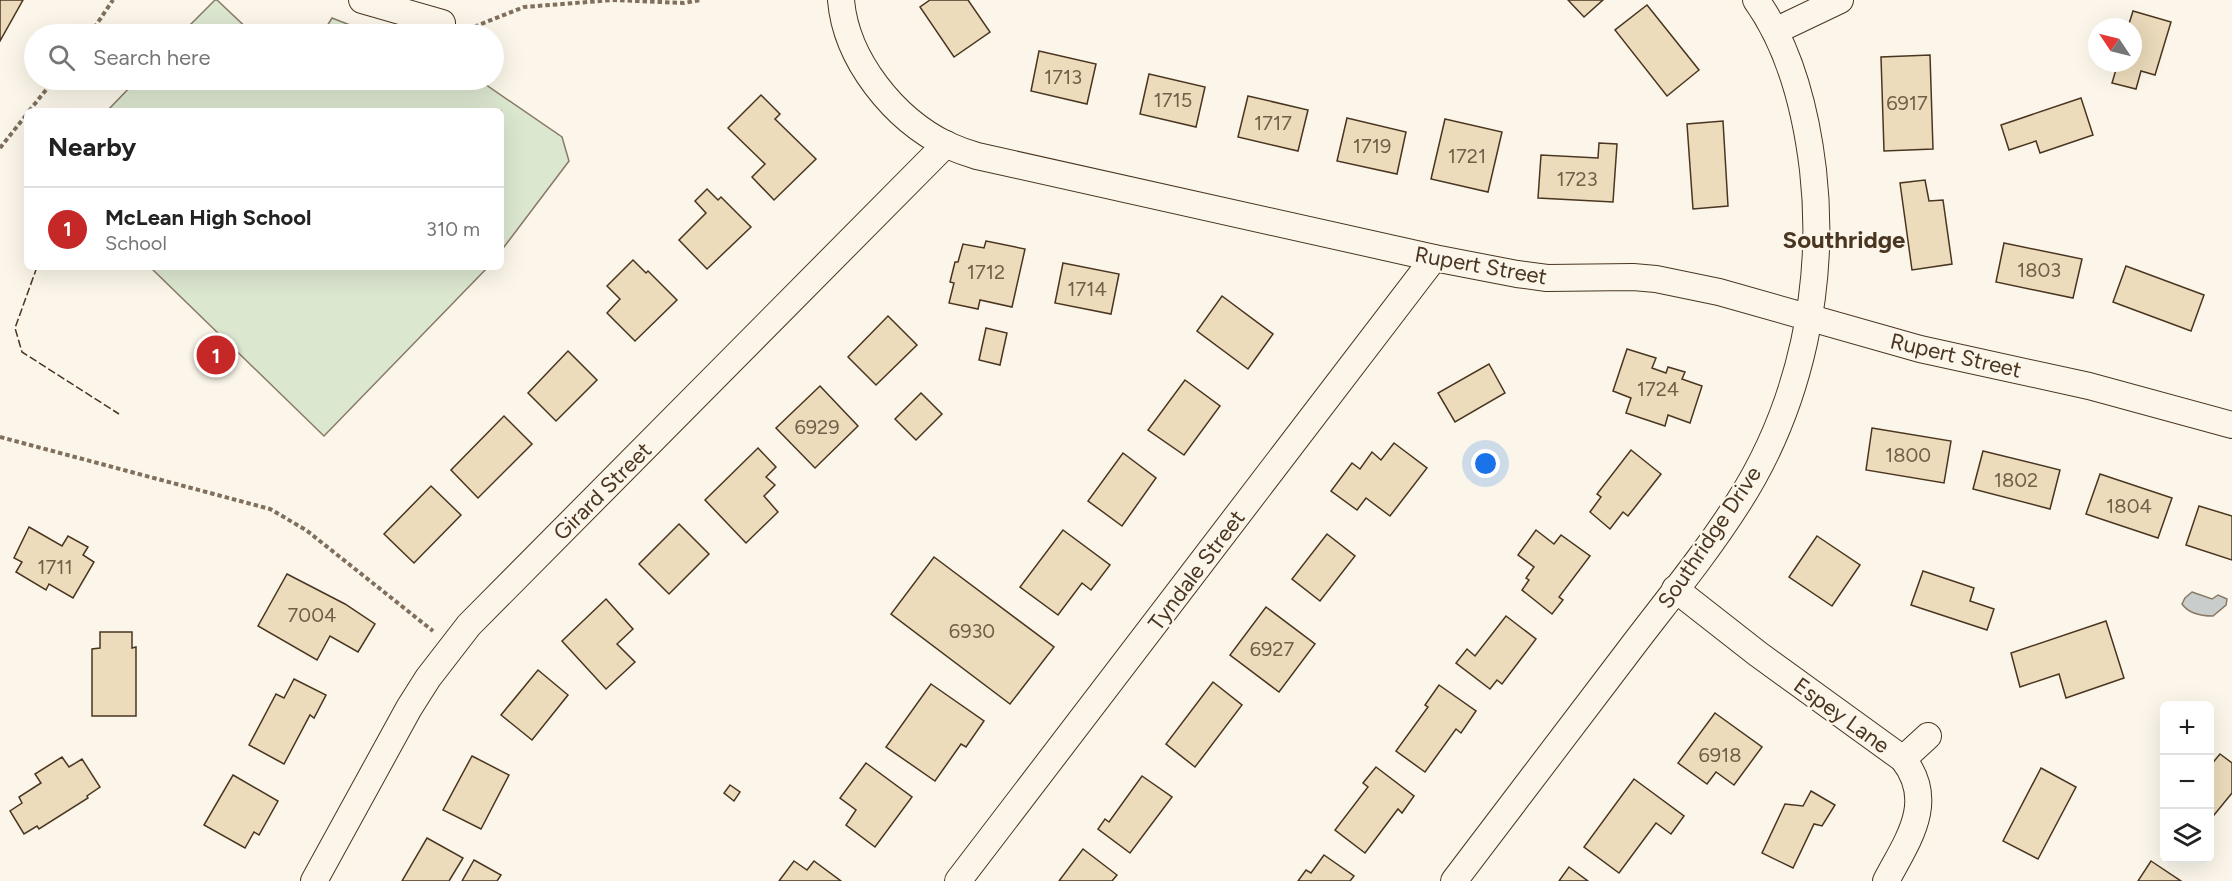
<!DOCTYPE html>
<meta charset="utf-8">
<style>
body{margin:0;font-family:Figtree,sans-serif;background:#f2f2f2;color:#222}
.controls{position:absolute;right:18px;bottom:18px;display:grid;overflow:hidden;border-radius:9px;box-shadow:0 6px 24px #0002}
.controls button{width:54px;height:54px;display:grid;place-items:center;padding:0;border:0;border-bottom:2px solid #e0e0e0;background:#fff;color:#222;font:30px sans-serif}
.compass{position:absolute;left:2088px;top:18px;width:54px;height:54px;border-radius:50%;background:#fff;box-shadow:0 6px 24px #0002;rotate:305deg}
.you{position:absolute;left:1486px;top:464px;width:21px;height:21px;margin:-15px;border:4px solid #fff;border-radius:50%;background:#1a73e8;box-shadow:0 0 0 9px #1a73e833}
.badge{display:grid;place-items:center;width:39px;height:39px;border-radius:50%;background:#c62828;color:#fff;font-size:20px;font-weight:700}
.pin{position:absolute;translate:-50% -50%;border:3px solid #fff;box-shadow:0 2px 6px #0006}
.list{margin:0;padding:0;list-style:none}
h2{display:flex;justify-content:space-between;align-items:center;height:78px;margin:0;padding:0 24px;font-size:26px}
h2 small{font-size:20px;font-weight:400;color:#767676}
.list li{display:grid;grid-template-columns:39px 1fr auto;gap:18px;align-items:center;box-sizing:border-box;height:84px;padding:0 24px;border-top:2px solid #e0e0e0}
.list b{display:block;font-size:22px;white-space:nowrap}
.list p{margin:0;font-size:20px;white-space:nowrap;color:#767676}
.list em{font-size:20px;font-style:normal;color:#767676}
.icon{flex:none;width:33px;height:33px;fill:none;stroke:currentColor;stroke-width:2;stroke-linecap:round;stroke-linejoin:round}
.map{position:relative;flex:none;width:2232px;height:881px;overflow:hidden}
.search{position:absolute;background:#fff;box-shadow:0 6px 24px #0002;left:24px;top:24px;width:480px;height:66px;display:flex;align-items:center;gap:15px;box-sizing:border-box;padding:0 21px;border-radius:33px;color:#767676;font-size:22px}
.panel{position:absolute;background:#fff;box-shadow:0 6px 24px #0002;left:24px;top:108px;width:480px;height:162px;border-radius:9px}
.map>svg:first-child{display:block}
.green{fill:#dce7d0;stroke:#887966;stroke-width:1.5}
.water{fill:#c9cecd;stroke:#887966;stroke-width:1.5}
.building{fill:#ecdcbc;stroke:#4a3520;stroke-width:1.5}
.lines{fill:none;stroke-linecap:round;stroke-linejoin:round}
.street-casing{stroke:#4a3520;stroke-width:28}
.path{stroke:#7f6f5c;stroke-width:4;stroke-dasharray:4.5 3;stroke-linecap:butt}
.street{stroke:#fbf6e9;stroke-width:26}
.fence{stroke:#4a3520;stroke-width:1.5;stroke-dasharray:8 3;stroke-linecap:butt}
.labels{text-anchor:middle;stroke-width:4.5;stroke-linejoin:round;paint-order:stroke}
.number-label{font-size:20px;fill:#725f47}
.street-label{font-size:22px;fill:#4a3520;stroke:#fbf6e9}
.neighbourhood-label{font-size:24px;font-weight:bold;fill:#4a3520;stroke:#fbf6e9}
</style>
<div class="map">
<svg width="2232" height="881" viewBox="0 0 2232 881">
<rect width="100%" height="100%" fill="#fbf6e9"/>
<g class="green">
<polygon points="215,0 217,0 253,34 181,34"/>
<polygon points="332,18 373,34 322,34"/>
<polygon points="137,80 479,80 562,137 569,161 501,251 501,111 107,111"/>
<polygon points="150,267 488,267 324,436"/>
</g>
<path class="water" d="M2192,592L2212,599L2218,595L2227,599L2226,605L2213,616C2202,616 2189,614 2182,604L2185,598Z"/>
<g class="building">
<polygon points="0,0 23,0 0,41"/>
<polygon points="930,0 968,0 990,32 954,57 920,7"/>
<polygon points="1568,0 1603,0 1584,17"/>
<polygon points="1647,5 1699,70 1667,96 1615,30"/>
<polygon points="2133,11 2171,22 2155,75 2141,71 2136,89 2112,83 2118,63 2133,63 2133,27 2128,27"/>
<polygon points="1039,51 1096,64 1087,104 1031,91"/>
<polygon points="1930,55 1933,149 1884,151 1881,57"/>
<polygon points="1149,74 1205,87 1196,127 1140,114"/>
<polygon points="761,95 780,114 775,119 816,159 774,200 752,177 765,164 728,128"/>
<polygon points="1248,96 1308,110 1298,151 1238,137"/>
<polygon points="2081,98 2093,135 2040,153 2036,141 2009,150 2001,125"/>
<polygon points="1347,118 1406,132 1397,174 1337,161"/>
<polygon points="1445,119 1502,132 1488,192 1431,179"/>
<polygon points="1723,121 1728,206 1693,209 1687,124"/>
<polygon points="1599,143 1617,144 1613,202 1538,198 1541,155 1598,158"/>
<polygon points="1925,180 1929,201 1943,200 1952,264 1912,270 1900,183"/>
<polygon points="707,189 718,200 721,197 751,227 707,269 679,240 706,213 695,201"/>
<polygon points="986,241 1025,249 1012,307 980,300 978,309 949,303 954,283 950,282 955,262 958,262 963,244 984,248"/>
<polygon points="2004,243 2082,259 2073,298 1996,282"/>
<polygon points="633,260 646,273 648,271 677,300 635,341 607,313 620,299 607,286"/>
<polygon points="1063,263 1119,274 1111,314 1055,303"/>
<polygon points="2126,266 2204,295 2191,331 2113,302"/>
<polygon points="1222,296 1273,334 1248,369 1197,331"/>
<polygon points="888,316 917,345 876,385 848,357"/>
<polygon points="986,328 1007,333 1000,365 979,360"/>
<polygon points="1627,349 1656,358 1652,368 1666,373 1668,367 1685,372 1682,379 1702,386 1690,423 1668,415 1665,426 1626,413 1631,398 1613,391"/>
<polygon points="568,351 597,380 556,421 528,393"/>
<polygon points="1489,364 1505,393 1455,422 1438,393"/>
<polygon points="1185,380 1220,406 1184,455 1148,430"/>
<polygon points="820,386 858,426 815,468 776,428"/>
<polygon points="921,393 942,414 916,440 895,419"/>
<polygon points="504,416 532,444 478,498 451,470"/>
<polygon points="1872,428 1951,441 1944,483 1866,470"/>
<polygon points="1394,443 1427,468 1390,516 1366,498 1357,510 1331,491 1352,463 1360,469 1372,452 1381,460"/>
<polygon points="758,448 776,467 766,477 775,485 764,496 778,512 746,543 705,500"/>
<polygon points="1631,450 1661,474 1628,516 1623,512 1610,529 1590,512 1601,497 1597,494"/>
<polygon points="1983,451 2060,470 2050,509 1973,489"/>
<polygon points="1123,453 1156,478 1122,526 1088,501"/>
<polygon points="2100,474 2172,498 2158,538 2086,514"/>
<polygon points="431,486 461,515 414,563 384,534"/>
<polygon points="2199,506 2232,516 2232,560 2186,545"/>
<polygon points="679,524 709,554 669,594 639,564"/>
<polygon points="29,527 62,546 68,536 88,547 83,555 94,562 73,598 49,584 46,590 16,572 22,562 14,558"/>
<polygon points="1063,530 1110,565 1091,590 1082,583 1058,615 1020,587"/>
<polygon points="1536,530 1554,544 1561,535 1590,556 1559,597 1563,600 1552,614 1522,590 1529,580 1526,578 1534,567 1518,555"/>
<polygon points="1327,534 1355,556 1320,601 1292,579"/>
<polygon points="1817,536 1860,565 1832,606 1789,577"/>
<polygon points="934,557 1054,647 1010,704 891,614"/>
<polygon points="1923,571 1974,588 1970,601 1994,609 1987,630 1911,605"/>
<polygon points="287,574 345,604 375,624 358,652 330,636 317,660 258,626"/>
<polygon points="606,599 633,629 617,644 635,662 606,689 562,641"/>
<polygon points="1266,607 1315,644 1279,692 1230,655"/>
<polygon points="1506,616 1536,639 1502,684 1497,680 1490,689 1456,663 1467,649 1475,656"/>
<polygon points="2106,621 2124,678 2066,698 2059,674 2020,687 2011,653"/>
<polygon points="100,632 132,632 132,648 136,647 136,716 92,716 92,649 100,648"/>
<polygon points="538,670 568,695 532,740 501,715"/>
<polygon points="294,679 326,695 314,718 310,715 284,764 249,745 276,694 284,698"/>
<polygon points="1213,682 1242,705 1195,767 1166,744"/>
<polygon points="931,684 984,721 966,747 961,744 935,781 886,747"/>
<polygon points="1439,685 1476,711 1461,733 1456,729 1425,772 1396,751 1428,707 1425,705"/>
<polygon points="1715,713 1762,747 1734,785 1716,772 1707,784 1678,763"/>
<polygon points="2220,754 2232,763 2232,793 2210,820 2210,766"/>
<polygon points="472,756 509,775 481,829 443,810"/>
<polygon points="62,757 69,767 82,759 100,787 87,796 88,798 39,829 37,826 24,834 10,811 22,803 19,797 41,783 35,774"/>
<polygon points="866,763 912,797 875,847 846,825 856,810 840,798"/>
<polygon points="1376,767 1414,796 1402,813 1398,809 1365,853 1335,830 1368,787 1363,783"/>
<polygon points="2041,768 2076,787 2038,859 2003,841"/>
<polygon points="233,775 278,801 259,835 254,832 245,848 204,825"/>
<polygon points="1142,776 1172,797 1130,853 1098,829 1105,819 1109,822"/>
<polygon points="1634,779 1684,816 1671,834 1656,823 1619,873 1584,847"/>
<polygon points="730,785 740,792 734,801 724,793"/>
<polygon points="1811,791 1835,805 1822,826 1814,824 1793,868 1762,853 1785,804 1803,806"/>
<polygon points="427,838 463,858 449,881 402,881"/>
<polygon points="1083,849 1117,875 1112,881 1059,881"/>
<polygon points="1324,855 1354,876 1350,881 1298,881 1306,870 1311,873"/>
<polygon points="474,860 501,875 497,881 462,881"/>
<polygon points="794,861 807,870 814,861 841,881 779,881"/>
<polygon points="2151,861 2181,881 2138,881"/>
<polygon points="1569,867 1588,881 1559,881"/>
</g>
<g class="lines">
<defs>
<g id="street">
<polyline points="362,0 442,23"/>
<path d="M841,0C846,60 894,119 947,145C956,149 967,153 977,156L1434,258L1517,274L1547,278L1633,277L1656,279L1719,292L1920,349L2089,386L2232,425"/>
<polyline points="1775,31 1840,0"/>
<path d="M1675,589L1758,654L1903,759C1937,802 1907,841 1886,881"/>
<polyline points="1903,759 1928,736"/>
<polyline points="314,881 409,708 428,678 469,625 946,144"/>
<polyline points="958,881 1434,258"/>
<path d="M1454,881C1511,805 1570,729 1628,652C1665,603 1705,555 1738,503C1801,405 1826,284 1813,170C1806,111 1791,49 1756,0"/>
</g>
</defs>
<use href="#street" class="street-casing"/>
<g class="path">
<polyline points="467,27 471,28 524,7 613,0 684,3 701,0"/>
<polyline points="90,34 113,0"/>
<polyline points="29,111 54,80"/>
<polyline points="0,148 27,114"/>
<polyline points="0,437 270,509 306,530 433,631"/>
</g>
<use href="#street" class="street"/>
<polyline class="fence" points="37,267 15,328 22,352 119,414"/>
</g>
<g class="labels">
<g class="number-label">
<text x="1063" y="84">1713</text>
<text x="1173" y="107">1715</text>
<text x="1907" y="110">6917</text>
<text x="1273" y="130">1717</text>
<text x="1372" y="153">1719</text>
<text x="1467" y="163">1721</text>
<text x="1577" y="186">1723</text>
<text x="2039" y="277">1803</text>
<text x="986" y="279">1712</text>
<text x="1087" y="296">1714</text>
<text x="1658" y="396">1724</text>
<text x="817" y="434">6929</text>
<text x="1908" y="462">1800</text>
<text x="2016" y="487">1802</text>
<text x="2129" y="513">1804</text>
<text x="55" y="574">1711</text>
<text x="312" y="622">7004</text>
<text x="972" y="638">6930</text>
<text x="1272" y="656">6927</text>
<text x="1720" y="762">6918</text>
</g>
<g class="street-label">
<text transform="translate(1481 265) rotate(10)" y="8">Rupert Street</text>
<text transform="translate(1956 355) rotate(13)" y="8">Rupert Street</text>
<text transform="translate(602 491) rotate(-45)" y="8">Girard Street</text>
<text transform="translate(1709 537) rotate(-56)" y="8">Southridge Drive</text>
<text transform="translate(1196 570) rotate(-53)" y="8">Tyndale Street</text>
<text transform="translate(1842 715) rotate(36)" y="8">Espey Lane</text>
</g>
<g class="neighbourhood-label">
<text x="1844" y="248">Southridge</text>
</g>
</g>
</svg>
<div class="controls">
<button>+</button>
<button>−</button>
<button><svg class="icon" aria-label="layers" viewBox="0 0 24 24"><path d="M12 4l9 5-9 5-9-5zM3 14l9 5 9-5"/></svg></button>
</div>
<svg class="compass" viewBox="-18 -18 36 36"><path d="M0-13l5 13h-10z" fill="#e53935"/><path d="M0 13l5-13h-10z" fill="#767676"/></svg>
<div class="you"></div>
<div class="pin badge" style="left:216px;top:355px">1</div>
<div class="search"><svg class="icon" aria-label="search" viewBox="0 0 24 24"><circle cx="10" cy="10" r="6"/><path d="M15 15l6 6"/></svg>Search here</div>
<section class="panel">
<h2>Nearby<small></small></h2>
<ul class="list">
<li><span class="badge">1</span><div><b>McLean High School</b><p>School</p></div><em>310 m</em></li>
</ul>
</section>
</div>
